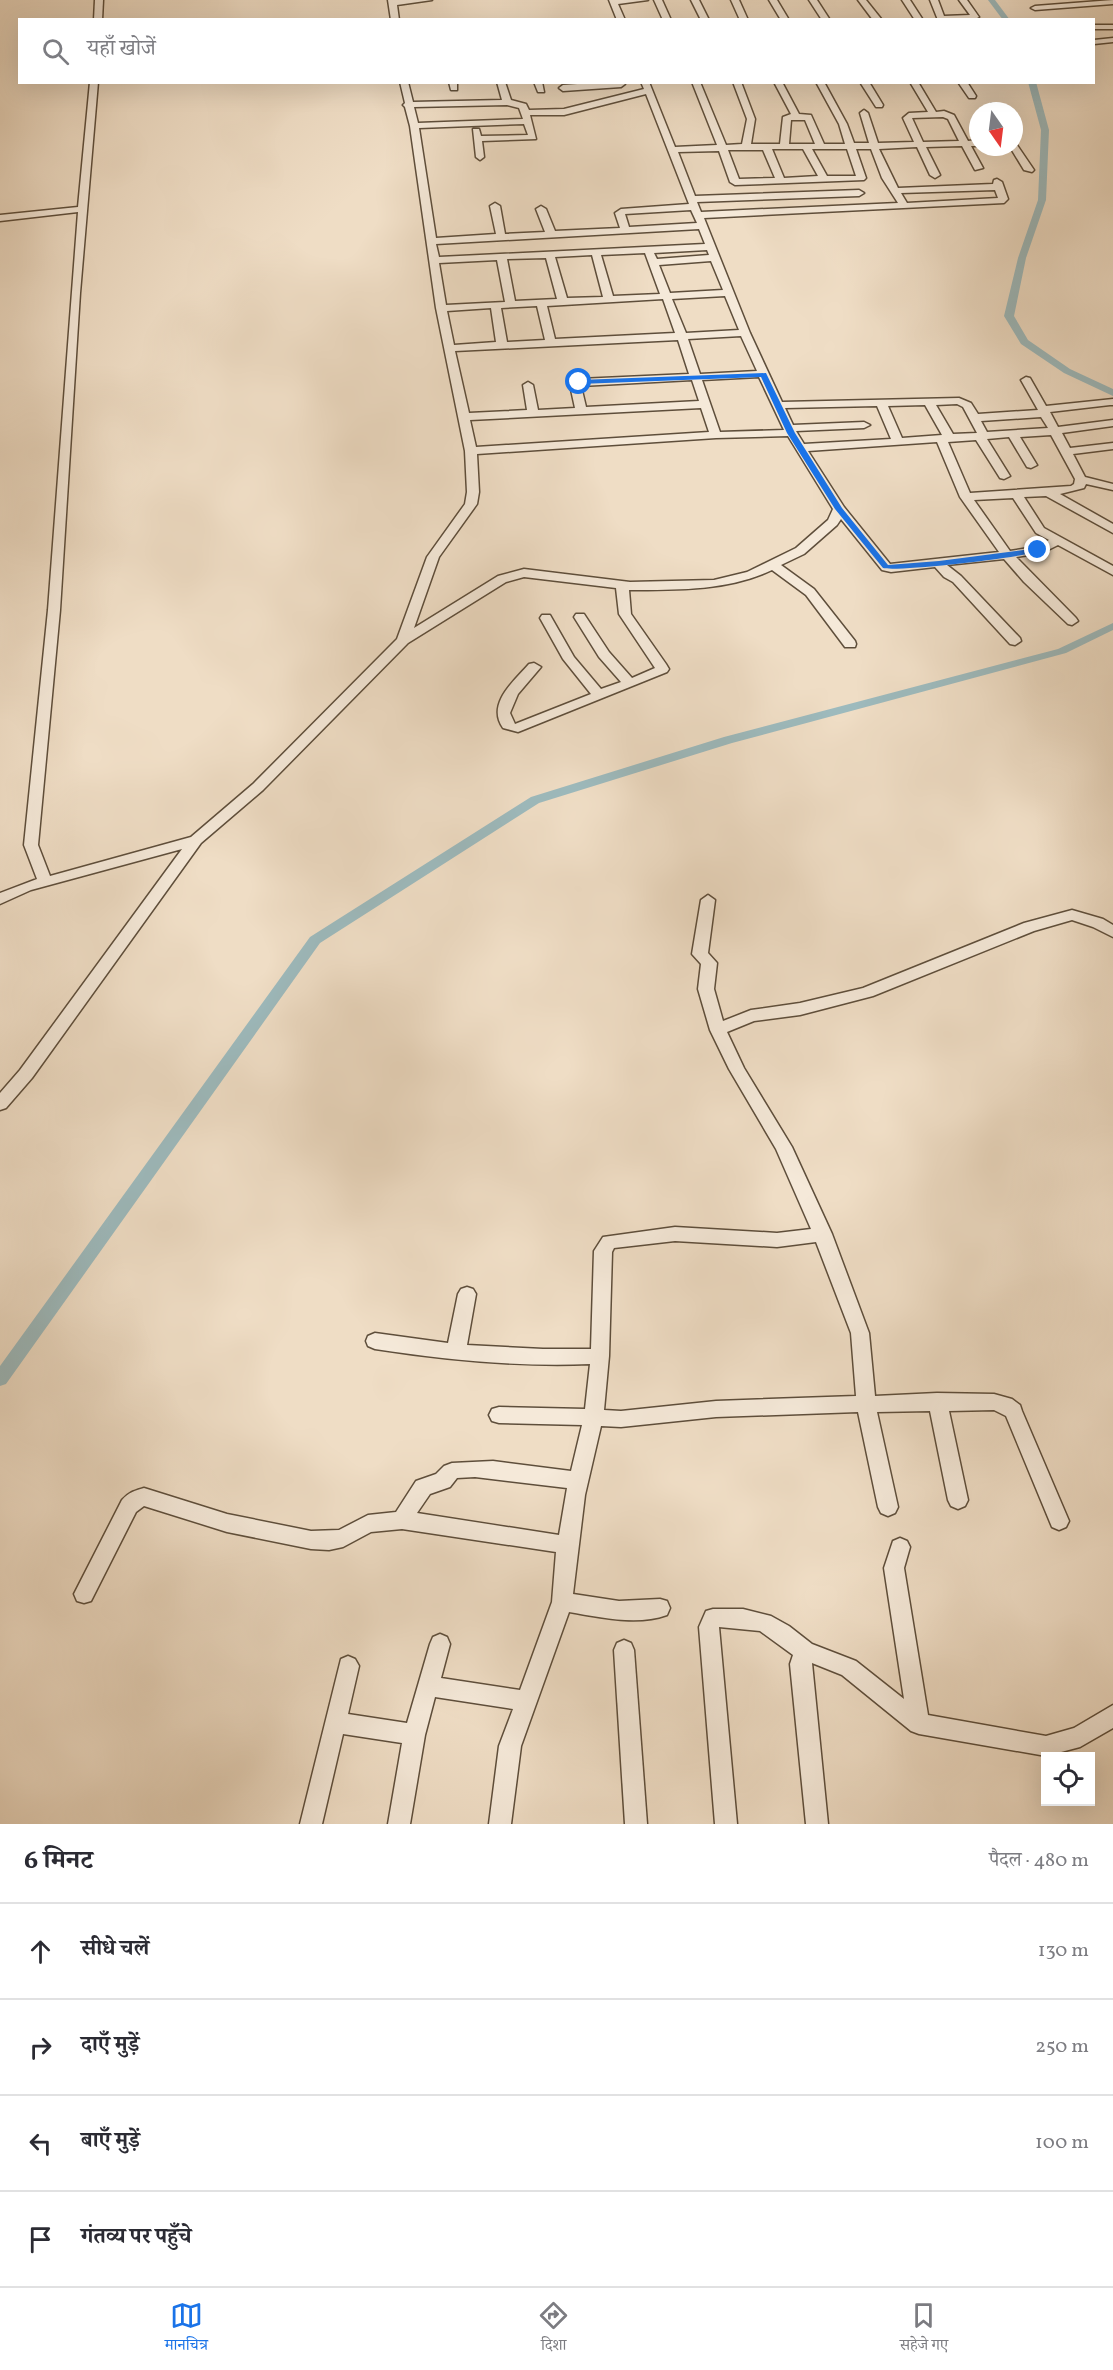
<!DOCTYPE html>
<html lang="hi">
<meta charset="utf-8">
<style>
body{margin:0;font-family:Vollkorn,"Noto Serif Devanagari",serif;background:#f7f7f7;color:#2b2b33}
.controls{position:absolute;right:18px;bottom:18px;display:grid;overflow:hidden;border-radius:0px;box-shadow:0 6px 24px #0002}
.controls button{width:54px;height:54px;display:grid;place-items:center;padding:0;border:0;border-bottom:2px solid #e1e1e2;background:#fff;color:#2b2b33;font:30px sans-serif}
.compass{position:absolute;left:969px;top:102px;width:54px;height:54px;border-radius:50%;background:#fff;box-shadow:0 6px 24px #0002;rotate:166deg}
.stop{position:absolute;width:18px;height:18px;margin:-14px;border:4px solid #1a73e8;border-radius:50%;background:#fff}
.stop.end{background:#1a73e8;border-color:#fff;box-shadow:0 2px 6px #0008}
.list{margin:0;padding:0;list-style:none}
h2{display:flex;justify-content:space-between;align-items:center;height:78px;margin:0;padding:0 24px;font-size:26px}
h2 small{font-size:20px;font-weight:400;color:#7c7c81}
.list li{display:grid;grid-template-columns:39px 1fr auto;gap:18px;align-items:center;box-sizing:border-box;height:96px;padding:0 24px;border-top:2px solid #e1e1e2}
.list b{display:block;font-size:22px;white-space:nowrap}
.list em{font-size:20px;font-style:normal;color:#7c7c81}
.icon{flex:none;width:33px;height:33px;fill:none;stroke:currentColor;stroke-width:2;stroke-linecap:round;stroke-linejoin:round}
.map{position:relative;flex:none;width:1113px;height:1824px;overflow:hidden}
.search{position:absolute;background:#fff;box-shadow:0 6px 24px #0002;left:18px;right:18px;top:18px;height:66px;display:flex;align-items:center;gap:15px;box-sizing:border-box;padding:0 21px;border-radius:0px;color:#7c7c81;font-size:22px}
.sheet{height:462px;background:#fff}
nav{display:flex;justify-content:space-around;align-items:center;box-sizing:border-box;height:84px;border-top:2px solid #e1e1e2;background:#fff;font-size:16px;color:#7c7c81}
nav a{display:grid;justify-items:center;gap:3px}
nav .on{color:#1a73e8}
.map>svg:first-child{display:block}
.lines{fill:none;stroke-linecap:round;stroke-linejoin:round}
.canal{fill:#9dbabd;fill-rule:evenodd}
.minor-casing{stroke:#5e4e3b;stroke-width:3}
.minor{fill:#f5e9d9;fill-rule:evenodd}
.route{fill:#1a73e8}
</style>
<div class="map">
<svg width="1113" height="1824" viewBox="0 0 1113 1824">
<rect width="100%" height="100%" fill="#efddc5"/>
<filter id="stains"><feTurbulence type="fractalNoise" baseFrequency=".00333" numOctaves="4"/><feColorMatrix values="0 0 0 0 .2 0 0 0 0 .09 0 0 0 0 .02 0 0 0 .5 -.17"/></filter>
<radialGradient id="worn" r=".72"><stop offset=".6" stop-color="#630" stop-opacity="0"/><stop offset="1" stop-color="#630" stop-opacity=".3"/></radialGradient>
<g class="lines">
<g class="canal">
<polygon points="988,0 995,0 1010,20 1003,20"/>
<polygon points="1028,82 1036,82 1049,130 1046,200 1026,258 1014,316 1028,340 1070,369 1113,389 1113,396 1064,373 1021,344 1004,316 1018,258 1038,200 1041,130"/>
<polygon points="1113,623 1113,630 1066,653 732,743 539,803 320,943 6,1384 0,1386 0,1366 310,937 531,797 724,737 1058,649"/>
</g>
<defs>
<g id="minor">
<polygon points="95,0 103,0 102,20 94,20"/>
<polygon points="388,0 432,0 397,5 399,20 391,20"/>
<polygon points="609,0 648,0 618,4 625,20 617,20"/>
<polygon points="654,0 662,0 671,20 663,20"/>
<polygon points="691,0 699,0 709,20 701,20"/>
<polygon points="731,0 739,0 748,20 740,20"/>
<polygon points="769,0 777,0 789,20 781,20"/>
<polygon points="809,0 817,0 830,20 822,20"/>
<polygon points="858,0 866,0 882,20 873,20"/>
<polygon points="902,0 910,0 923,20 915,20"/>
<polygon points="930,0 938,0 944,16 970,15 959,0 967,0 979,17 975,19 938,20"/>
<polygon points="1113,0 1113,4 1035,10 1031,8 1035,6"/>
<rect x="1094" y="25" width="19" height="4"/>
<polygon points="1113,38 1113,42 1094,44 1094,40"/>
<path d="M90,82H98L80,293L60,610L38,845L50,876L191,837L253,784L397,639L427,557L465,504L467,492L465,451L436,308L410,126L405,107L403,105L405,103L400,82H408L413,102L502,100L497,82H505L511,100L526,104L529,110L564,109L644,89L641,82H649L675,147L717,145L692,82H700L726,145L742,144L747,119L733,82H741L755,119L751,144H780L783,117L791,114L774,82H782L799,114L811,115L824,144H845L839,124L816,82H824L847,124L854,143H869L860,113L864,110L868,113L878,143L914,142L903,118L909,113L928,112L910,82H918L936,112L944,111L954,115L968,141L978,140V146H971L983,168L975,170L962,146L926,147L940,175L935,178L930,175L917,147L879,149L898,188L993,184L994,180L997,179L1002,182L1008,199L1004,203L704,218L750,333L782,402L959,398L971,403L978,414L1038,410L1021,380L1026,377L1030,378L1046,406L1113,399V405H1110L1050,412L1058,427L1113,420V426L1062,433L1070,448L1113,443V449L1073,454L1085,477L1113,484V490L1086,484L1084,488L1060,494L1113,524V533L1046,496L1024,497L1044,528L1113,566V575L1058,545L1042,553L1016,557L1076,618L1078,621L1072,625L1068,624L1024,582L1004,559L947,565L961,576L1020,638L1021,641L1015,645L1010,644L953,582L944,577L935,567L891,572L882,570L841,519L837,525L804,554L781,565L814,589L855,641L856,644L855,647H845L806,595L772,570C728,591 677,590 629,590L631,614L666,664L669,669L667,672L518,732L503,728C486,704 514,681 529,664L534,663L541,667L518,694L510,713L515,724L591,694L563,659L540,618L542,615H550L574,657L601,689L621,682L599,657L574,617L576,614H584L609,652L632,678L655,668L619,614L616,588L524,577L506,582L408,643L263,790L201,843L32,1078L6,1108L0,1110V1093L20,1070L182,849L31,890L0,904V893L37,879L24,845L48,610L78,212L0,221V215L78,207ZM646,94L689,204L621,209L615,213L620,228L555,231L546,209L541,206L536,209L545,232L505,234L500,206L495,203L490,206L496,234L436,238L419,128L524,124L528,135L481,136L479,129H473L476,157L480,160L484,157L482,141L536,139L530,115H564ZM507,105L519,108L523,119L418,123L414,107ZM943,117L948,119L959,141L923,142L912,118ZM791,120H805L815,144H789ZM772,149H803L818,176L784,178ZM812,149H847L856,176H827ZM856,149H871L882,178L898,203L701,212L697,202L859,196L864,193L859,190L695,196L678,152L719,151L730,182L735,185L864,180L866,178ZM728,150H763L775,178L739,179ZM995,190L998,198L907,203L901,193ZM691,210L697,223L629,227L625,214ZM699,229L705,244L439,257L436,244ZM707,250L709,255L657,259L654,253ZM645,253L660,294L613,296L601,255ZM592,255L603,297L567,298L555,257ZM546,258L557,299L515,301L507,259ZM497,260L505,302L446,305L439,263ZM711,261L723,290L670,293L659,265ZM725,296L739,330L686,333L672,299ZM663,299L675,333L555,339L547,306ZM537,306L545,340L507,342L501,308ZM491,308L496,342L454,345L447,311ZM741,336L757,371L700,374L688,339ZM678,340L689,374L579,379L570,385L575,408L538,410L533,385L528,382L523,385L527,410L469,413L455,351ZM759,377L784,430L720,432L702,380ZM692,380L699,401L586,407L581,386ZM957,404L963,407L977,433L953,434L936,405ZM925,405L942,435L902,438L888,406ZM877,406L891,439L804,444L796,431L864,428L870,425L864,422L793,425L785,408ZM701,408L709,432L476,447L470,420ZM1041,417L1048,428L987,432L981,421ZM1051,435L1075,479L1074,484L1071,486L970,493L948,442L976,440L1000,478L1004,479L1010,476L987,439L1009,437L1027,467L1031,468L1037,465L1020,437ZM788,436L833,509L828,520L796,548L747,572L714,580L630,582L524,569L498,576L414,628L439,557L477,504L479,492L477,454L716,438ZM937,442L960,497L999,552L890,564L844,507L808,451ZM1013,498L1036,533L1049,540L1035,547L1010,551L974,500Z"/>
<polygon points="449,82 457,82 457,90 451,90"/>
<polygon points="534,82 542,82 544,92 538,92"/>
<polygon points="606,82 625,84 621,87 563,91 559,88 563,85"/>
<polygon points="860,82 869,82 883,105 882,107 876,107"/>
<polygon points="958,82 967,82 976,96 975,98 969,98"/>
<polygon points="991,104 994,105 997,111 989,111 987,107"/>
<polygon points="1014,144 1017,145 1034,170 1032,172 1024,170 1010,147 1014,147"/>
<path d="M708,895L715,900L708,953L717,963L714,989L723,1021L751,1010L800,1003L863,988L1024,923L1072,910L1103,919L1113,925V937L1093,927L1072,920L1034,931L873,996L800,1015L754,1021L727,1032L744,1068L792,1147L832,1234L869,1333L875,1396L937,1393L994,1394L1012,1399L1020,1405L1022,1411L1069,1521L1066,1527L1059,1530L1052,1527L1006,1416L994,1410L949,1411L968,1500L965,1506L958,1509L951,1506L948,1500L930,1411L877,1412L898,1507L895,1513L888,1516L881,1513L878,1507L858,1412L716,1417L621,1427L601,1426L585,1495L573,1594L619,1601L660,1599L667,1601L670,1608L667,1615C637,1626 599,1617 569,1612L521,1746L511,1824H489L499,1746L513,1709L435,1697L425,1735L410,1824H388L402,1743L343,1734L322,1824H300L341,1659L348,1656L355,1659L359,1666L348,1714L407,1723L430,1644L433,1637L440,1634L447,1637L450,1644L441,1678L520,1690L552,1602L556,1552L402,1529L371,1532L343,1547L329,1550L311,1549L227,1532L144,1506L136,1512L91,1601L84,1603L77,1601L74,1594L122,1500C129,1492 134,1491 144,1488L227,1514L311,1531L339,1530L368,1515L396,1512L416,1481L436,1474L444,1466L452,1463L493,1461L571,1471L582,1425L499,1423L492,1421L489,1415L492,1409L499,1407L585,1409L590,1364C518,1367 446,1360 375,1349L368,1346L366,1341L368,1336L375,1333L448,1343L458,1294L461,1289L467,1287L473,1289L476,1294L467,1345L543,1349H591L594,1251L603,1237L675,1227L777,1233L811,1229L776,1149L729,1069L710,1030L698,989L701,964L692,954L701,900ZM675,1241L777,1247L816,1242L851,1333L856,1396L716,1401L621,1411L604,1410L609,1356L612,1252L614,1248ZM475,1477L567,1488L559,1535L417,1513L430,1494L450,1487L457,1478Z"/>
<polygon points="900,1538 907,1541 910,1547 904,1568 928,1715 1046,1736 1074,1728 1113,1705 1113,1728 1080,1747 1046,1756 919,1734 911,1731 842,1675 812,1663 828,1824 806,1824 790,1664 793,1655 760,1631 719,1627 737,1824 715,1824 699,1627 706,1611 713,1609 743,1609 771,1616 789,1626 812,1644 856,1661 904,1699 884,1568 893,1541"/>
<polygon points="624,1640 631,1643 634,1650 647,1824 625,1824 614,1650 617,1643"/>
</g>
</defs>
<use href="#minor" class="minor-casing"/>
<use href="#minor" class="minor"/>
</g>
<path class="route" d="M766,373L795,433L842,508L888,565L939,561L1038,548L1042,550C1030,557 897,572 883,568L835,509L787,433L761,377L579,384L575,382L579,380Z"/>
<rect width="100%" height="100%" filter="url(#stains)"/>
<rect width="100%" height="100%" fill="url(#worn)"/>
</svg>
<div class="controls">
<button><svg class="icon" aria-label="locate" viewBox="0 0 24 24"><circle cx="12" cy="12" r="6"/><path d="M12 2v4M12 18v4M2 12h4M18 12h4"/></svg></button>
</div>
<svg class="compass" viewBox="-18 -18 36 36"><path d="M0-13l5 13h-10z" fill="#e53935"/><path d="M0 13l5-13h-10z" fill="#7c7c81"/></svg>
<div class="stop" style="left:579px;top:382px"></div>
<div class="stop end" style="left:1038px;top:550px"></div>
<div class="search"><svg class="icon" aria-label="search" viewBox="0 0 24 24"><circle cx="10" cy="10" r="6"/><path d="M15 15l6 6"/></svg>यहाँ खोजें</div>
</div>
<section class="sheet">
<h2>6 मिनट<small>पैदल · 480 m</small></h2>
<ul class="list">
<li><svg class="icon" aria-label="ahead" viewBox="0 0 24 24"><path d="M12 20V5M6 11l6-6 6 6"/></svg><div><b>सीधे चलें</b></div><em>130 m</em></li>
<li><svg class="icon" aria-label="right" viewBox="0 0 24 24"><path d="M7 20v-9h11M14 6l5 5-5 5"/></svg><div><b>दाएँ मुड़ें</b></div><em>250 m</em></li>
<li><svg class="icon" aria-label="left" viewBox="0 0 24 24"><path d="M17 20v-9H6M10 6l-5 5 5 5"/></svg><div><b>बाएँ मुड़ें</b></div><em>100 m</em></li>
<li><svg class="icon" aria-label="arrive" viewBox="0 0 24 24"><path d="M6 21V4h12l-3 4 3 4H6"/></svg><div><b>गंतव्य पर पहुँचे</b></div></li>
</ul>
</section>
<nav>
<a class="on"><svg class="icon" aria-label="map" viewBox="0 0 24 24"><path d="M3 6l6-2 6 2 6-2v14l-6 2-6-2-6 2zM9 4v14M15 6v14"/></svg>मानचित्र</a>
<a><svg class="icon" aria-label="directions" viewBox="0 0 24 24"><path d="M12 3l9 9-9 9-9-9zM9 14v-3h6M13 9l2 2-2 2"/></svg>दिशा</a>
<a><svg class="icon" aria-label="saved" viewBox="0 0 24 24"><path d="M7 4h10v16l-5-4-5 4z"/></svg>सहेजे गए</a>
</nav>
